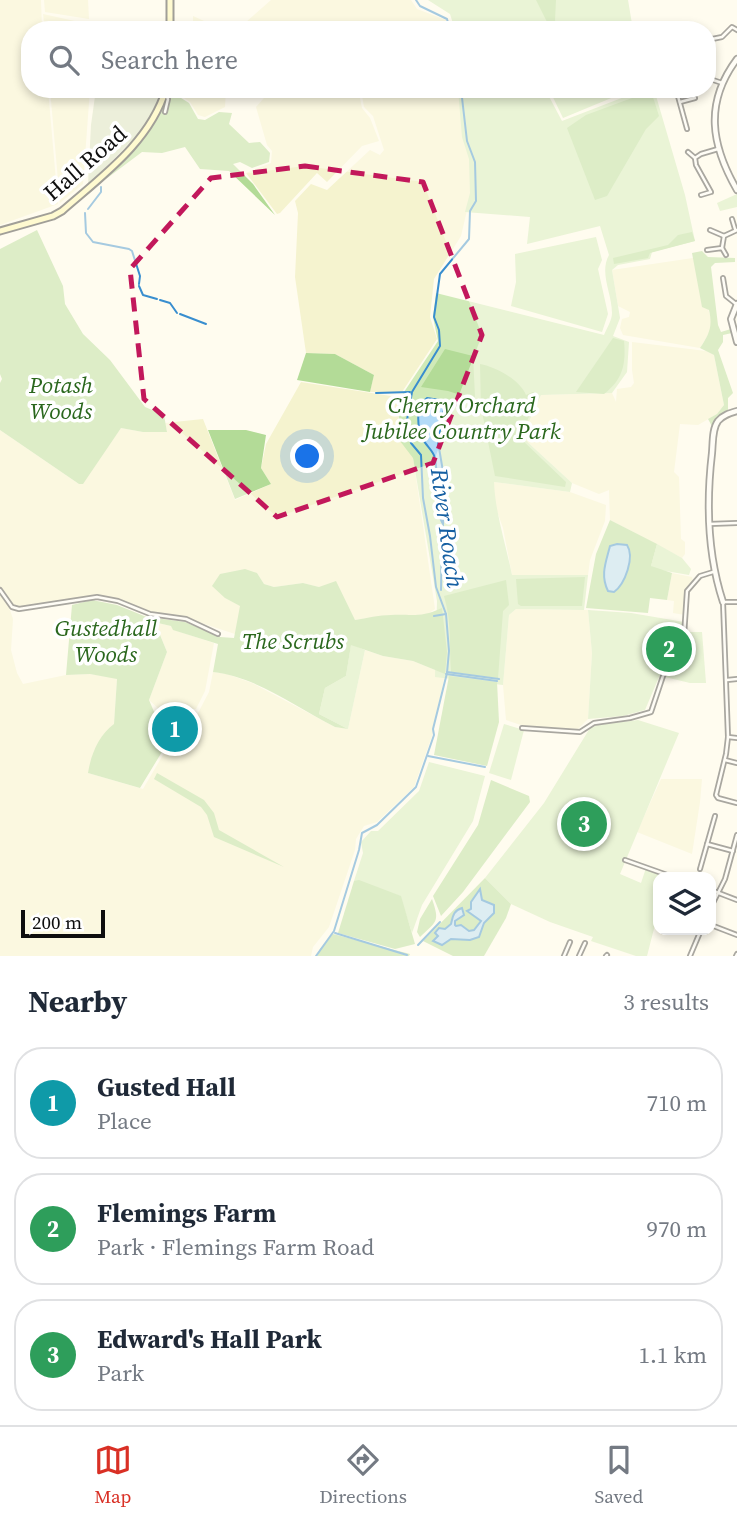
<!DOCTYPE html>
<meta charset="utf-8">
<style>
body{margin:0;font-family:"Source Serif 4",serif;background:#f2f2f3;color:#1f2937}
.controls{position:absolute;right:21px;bottom:21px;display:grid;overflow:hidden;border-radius:14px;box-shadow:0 4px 10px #0003}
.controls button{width:63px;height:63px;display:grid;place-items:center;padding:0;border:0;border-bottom:2px solid #e0e1e3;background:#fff;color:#1f2937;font:35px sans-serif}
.scale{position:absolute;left:21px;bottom:18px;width:84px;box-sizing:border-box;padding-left:7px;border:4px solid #0e0e0e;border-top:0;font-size:19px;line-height:24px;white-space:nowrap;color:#0e0e0e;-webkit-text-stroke:5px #fff;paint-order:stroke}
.you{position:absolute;left:308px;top:457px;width:24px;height:24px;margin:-18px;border:5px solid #fff;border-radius:50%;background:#1a73e8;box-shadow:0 0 0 10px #1a73e833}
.badge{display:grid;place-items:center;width:46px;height:46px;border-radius:50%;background:#d93025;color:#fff;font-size:23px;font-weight:700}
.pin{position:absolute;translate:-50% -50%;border:4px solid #fff;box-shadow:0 2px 7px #0006}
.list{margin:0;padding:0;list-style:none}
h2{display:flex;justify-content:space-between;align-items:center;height:91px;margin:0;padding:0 28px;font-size:30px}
h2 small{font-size:23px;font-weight:400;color:#747a83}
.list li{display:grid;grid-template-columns:46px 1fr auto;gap:21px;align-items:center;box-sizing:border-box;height:112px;margin:0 14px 14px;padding:0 14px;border:2px solid #e0e1e3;border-radius:28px}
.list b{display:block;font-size:26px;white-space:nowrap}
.list p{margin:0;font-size:23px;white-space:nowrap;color:#747a83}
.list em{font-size:23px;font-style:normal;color:#747a83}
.icon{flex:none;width:38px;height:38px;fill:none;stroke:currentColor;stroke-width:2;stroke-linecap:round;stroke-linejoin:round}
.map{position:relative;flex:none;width:737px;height:956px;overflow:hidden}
.search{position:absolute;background:#fff;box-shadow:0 4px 10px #0003;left:21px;right:21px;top:21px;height:77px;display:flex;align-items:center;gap:18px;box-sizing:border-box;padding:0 24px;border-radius:28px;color:#747a83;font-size:26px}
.sheet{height:469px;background:#fff}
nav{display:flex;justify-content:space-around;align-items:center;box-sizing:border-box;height:98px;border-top:2px solid #e0e1e3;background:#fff;font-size:19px;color:#747a83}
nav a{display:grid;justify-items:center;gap:4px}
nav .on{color:#d93025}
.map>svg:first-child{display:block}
.farmland{fill:#f5f3cf}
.green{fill:#d0eab8}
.forest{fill:#b3db97}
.cemetery{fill:#d5e1c0}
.water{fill:#b3dbf7;stroke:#398ecf;stroke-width:2}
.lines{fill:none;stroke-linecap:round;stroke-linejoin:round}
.stream{stroke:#398ecf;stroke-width:2}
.minor-casing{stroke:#414141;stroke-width:6}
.tertiary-casing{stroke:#414141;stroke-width:8}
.secondary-casing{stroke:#303030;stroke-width:9}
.minor{stroke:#fff;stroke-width:2.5}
.tertiary{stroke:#fff;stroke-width:4.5}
.secondary{stroke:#fff9aa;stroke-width:5}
.marked{fill:none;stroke:#c2185b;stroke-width:5;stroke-dasharray:14 9;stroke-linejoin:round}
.labels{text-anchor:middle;stroke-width:7;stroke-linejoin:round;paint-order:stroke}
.street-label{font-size:23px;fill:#0e0e0e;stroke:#fff}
.park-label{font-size:23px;font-style:italic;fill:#2a671d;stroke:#fff}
.water-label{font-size:24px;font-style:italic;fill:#155fa2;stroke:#fff}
</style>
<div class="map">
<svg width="737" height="956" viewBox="0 0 737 956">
<rect width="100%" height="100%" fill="#fffcef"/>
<g class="farmland">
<polygon points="0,0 41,0 42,30 30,30 30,89 48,89 58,204 0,225"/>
<polygon points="44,0 88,0 89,19 45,12"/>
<polygon points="271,0 411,0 417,9 446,20 448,30 237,30"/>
<polygon points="43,14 88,24 87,30 45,30"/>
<polygon points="193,16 224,30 193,30"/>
<polygon points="50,89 90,89 83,184 60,203"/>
<polygon points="226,89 225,107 205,117 198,115 190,102 172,90"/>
<polygon points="272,89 358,89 362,108 370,118 379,141 362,146 327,182 317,173 280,213 277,214 246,173 271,163 272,151 267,145 256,107"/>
<polygon points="361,89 458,89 464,138 470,158 471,193 461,236 434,279 430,317 437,339 402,392 370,392 374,375 335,354 306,353 295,277 298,213 295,201 311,184 327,190 370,150 380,155 384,150 373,116 364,107"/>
<polygon points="693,258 712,322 711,330 700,348 623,335 620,328 622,319 629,317 630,312 618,306 612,270"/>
<polygon points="632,342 706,351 714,355 724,405 717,414 698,425 680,424 674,472 679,477 681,539 685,542 685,554 682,558 610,520 609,490 599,494 572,483 522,437 541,395 612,393 616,402 617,389 631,387 634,383 632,370"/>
<polygon points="301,382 397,397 400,438 413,457 435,609 426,615 407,617 392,615 355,620 319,587 303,583 274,587 264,584 257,573 225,598 241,606 235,634 186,618 160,616 118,599 101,596 21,607 13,606 0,588 0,430 79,484 121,428 143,432 167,431 165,423 203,419 235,500 271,484 261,468 266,444"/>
<polygon points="494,482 570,492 606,505 605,521 590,560 588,575 512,575 503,528 494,503"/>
<polygon points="672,573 692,577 693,582 685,590 685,615 673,613 674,601 667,600"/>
<polygon points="0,594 9,607 13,619 11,650 17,673 23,684 66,675 90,674 117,678 114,725 88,773 143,789 170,743 189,740 197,715 209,692 213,672 227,674 252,683 335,727 348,729 365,650 383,656 413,661 445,674 432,736 414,787 377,822 364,826 356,839 355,850 329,927 313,947 311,956 0,956"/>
<polygon points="516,609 588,610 592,653 588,719 578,729 524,726 506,720 503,685 509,615"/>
<polygon points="158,623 171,626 174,630 214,643 205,691 196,709 159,709 149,700 167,652 156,624"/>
<polygon points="661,779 702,779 700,802 692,854 637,832"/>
</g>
<g class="green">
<polygon points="428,0 628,0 633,30 455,30 450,14"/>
<path d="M458,89H545L562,121L645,89H654L685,195L695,241L652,252L650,259L618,265L612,270L620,318L613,336L629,342L627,372L612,393L541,395L522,437L572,483L570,492L494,482C495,512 506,545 512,575H588L584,610L516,609L509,615L503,685L435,677L437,601L413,458L400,441L398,401L438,341L433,317L436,293L604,335C607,328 612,320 612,313C612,293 599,273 609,255L600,226L527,244L530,217L465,212L470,193L469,159L462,137Z"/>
<polygon points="549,89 633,89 563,118"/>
<polygon points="737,194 737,207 720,211 717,203"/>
<polygon points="596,237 602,260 598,269 608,314 602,332 511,306 516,282 515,254"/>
<polygon points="657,544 682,558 691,569 689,575 654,569 651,566"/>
<polygon points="588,610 631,613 684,622 683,635 659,677 645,710 623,716 588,719 592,653"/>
<polygon points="687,632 702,632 706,683 690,683 665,677"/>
<polygon points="351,644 365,650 348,729 319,714 325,688 346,676"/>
<polygon points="638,720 679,733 620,874 641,883 646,868 673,877 658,877 658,913 647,956 636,956 591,941 593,937 550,922 511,904 485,878 544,803 590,728 598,725"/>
<polygon points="504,724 524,730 511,780 489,773"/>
<polygon points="429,762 485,776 473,821 422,905 412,933 400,896 354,881 363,853 361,842 371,831 378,831 419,791"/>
</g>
<g class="forest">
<polygon points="536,0 556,0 555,20 558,30 551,30"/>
<path d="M170,91L189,103L198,119L205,120L219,112L232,113L229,124L249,143L260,142L270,153L269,162L252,168L240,162L233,164L253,184L275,215L229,171L200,169L185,147L162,153L142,152L106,179C139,147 152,134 170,91Z"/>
<polygon points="651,91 659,116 646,129 607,196 595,200 567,128 586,115"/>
<polygon points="37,230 63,286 65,304 83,334 110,360 145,407 164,415 167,432 143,432 121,428 83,484 79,484 0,430 0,383 2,379 0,374 0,249"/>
<polygon points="692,232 695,241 650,253 648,258 614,264 613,258 668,245 678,235"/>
<path d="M702,251L708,257L735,258V262L715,263L711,267L718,325L721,332L731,329L732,333L723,335V342L718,350L733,393L728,398V412L713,428L708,419L717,414L724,405L714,355L700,348C709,334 713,327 709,310L702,307L692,253Z"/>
<path d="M613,338L624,341C626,364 623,379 604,394L576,392Z"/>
<polygon points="445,349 473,356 475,397 473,399 448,391 421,387"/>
<polygon points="306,353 335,354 374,375 370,392 297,380"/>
<path d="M480,364C496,367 520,380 526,395L533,392L538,395L520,438L566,482L565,487L495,476L481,407Z"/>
<polygon points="208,430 246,430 266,435 261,468 271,484 235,499"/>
<polygon points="610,520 657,544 651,566 672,573 667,600 650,598 648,613 586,608 596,554"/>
<path d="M245,569L257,573L264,584L274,587L303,583L319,587L336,581L355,620C367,618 379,615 391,615C413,614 420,618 442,608L447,652L445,674L413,661L383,656L351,645L346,676L325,688L319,714L348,729L335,727C296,707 257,677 213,672L218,644L173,630L171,626L158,623L155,618L185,622L220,637L234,638L240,606L225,598L212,586L220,574Z"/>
<polygon points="585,577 582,606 521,606 518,604 516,579"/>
<path d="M506,580L509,605L503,611L498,678L451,672C449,646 452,623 444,596Z"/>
<path d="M92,600L117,605L154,620L167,652L149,700L164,735L171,737L140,788L88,773C91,754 99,735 114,724L117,679L90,674L66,675L72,605Z"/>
<polygon points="449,676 497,682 499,722 487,766 434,755"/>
<polygon points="157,773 204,800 214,813 219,830 284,867 214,837 207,815 201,807 154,779"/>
<polygon points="491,780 529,796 530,802 463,892 441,916 433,896 478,825"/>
<polygon points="485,878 511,904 506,918 484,956 453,956 423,941"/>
<polygon points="359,880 401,896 415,944 395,949 338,933 354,881"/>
<path d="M432,899C440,922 437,921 420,937L417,932L420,919Z"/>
<polygon points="333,934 410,954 409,956 317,956 320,949"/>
</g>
<polygon class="cemetery" points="96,89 163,89 145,127 88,185 91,125"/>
<g class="water">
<path d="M427,398L439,400L444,406L438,442L446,489L443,524C433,507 439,478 435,458C433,450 426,446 423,439C417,428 415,405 427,398Z"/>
<path d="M617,544L627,545C635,557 625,584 614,592L608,591C600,575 606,562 610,546Z"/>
<path d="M480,889L482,900L494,905V913L484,923L479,937L470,940L451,939L442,945L433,941L438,936L435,933L439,928L445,929L451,924C453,916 453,911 462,908L464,915L455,921V925L456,926L461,925L469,931L474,930L481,921L467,911L471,909V902Z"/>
</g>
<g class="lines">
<g class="stream">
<polyline points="416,0 420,6 447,19 450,30"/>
<polyline points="88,209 101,192 101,187"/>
<polyline points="85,213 86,233 93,242 129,249 132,251 140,276 139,284"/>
<polyline points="139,286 143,295 157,299"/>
<polyline points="160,300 170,303 177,313"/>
<polyline points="180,314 206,324"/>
<polyline points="376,393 410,392"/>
<polyline points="441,590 442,532"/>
<polyline points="434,616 446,614"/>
<polyline points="447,672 499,679"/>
<polyline points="446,674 497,681"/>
<polyline points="428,756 485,767"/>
<polyline points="335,933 407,955"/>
<polyline points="418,945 440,922"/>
<polyline points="316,956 334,931 359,850 362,833 377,825 416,787 434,735 433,729 447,673 449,651 446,614 436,587 430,536 423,498 421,455 411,443 407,420 412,392 440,346 439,330 434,317 440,274 469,239 470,211 476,201 475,162 467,141 461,89"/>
</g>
<defs>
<g id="minor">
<polyline points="707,40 722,37 732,27 737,30"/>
<polyline points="707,78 722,83"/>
<polyline points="676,89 687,129"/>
<polyline points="680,102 695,98"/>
<polyline points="165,112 168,99 165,93"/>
<polyline points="688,152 695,158"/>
<polyline points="701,195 711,192 696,165 695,158 701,154 718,149"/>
<polyline points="732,219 735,229"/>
<polyline points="710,230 724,236"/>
<polyline points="722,248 724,236 737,230"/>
<polyline points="707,250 722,248 726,255"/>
<polyline points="723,278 726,296 736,304"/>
<polyline points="709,524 737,523"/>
<polyline points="0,590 12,607 19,609 97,597 118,601 150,614 186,619 218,634"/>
<polyline points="737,602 723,602 728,737 726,754 716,795 718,798 737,803"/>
<polyline points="727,680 737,679"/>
<polyline points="522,728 580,732 594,723 630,718 651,712 663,676 684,636 687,591 700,576 713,572"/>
<polyline points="728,737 737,738"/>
<polyline points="725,760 737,763"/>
<polyline points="707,844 733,851"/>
<polyline points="625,860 673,877"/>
<polyline points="700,869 715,816"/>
<polyline points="711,890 737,900"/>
<polyline points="711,907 725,879 737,835"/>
<polyline points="711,925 737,935"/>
<polyline points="564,956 570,942"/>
<polyline points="579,956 585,943"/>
<polyline points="606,956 607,955"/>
<polyline points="690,956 701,930"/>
<polyline points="736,956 737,954"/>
</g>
<g id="tertiary">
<path d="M737,59C704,103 711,145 737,190"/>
<polyline points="737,304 731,319 737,342"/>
<path d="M723,602C707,553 706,504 712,453C713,443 712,429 718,421C723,415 730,413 737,411"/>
</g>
<g id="secondary">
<polyline points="170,30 170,0"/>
<path d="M0,231L53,216L62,211C102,176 150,142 166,89"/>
</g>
</defs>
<use href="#minor" class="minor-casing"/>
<use href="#tertiary" class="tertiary-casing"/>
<use href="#secondary" class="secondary-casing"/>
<use href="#minor" class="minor"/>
<use href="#tertiary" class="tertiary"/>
<use href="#secondary" class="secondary"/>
</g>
<path d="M0 0H737V956H0ZM305,166L423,182L482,335L433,463L277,517L144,399L130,269L211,178Z" fill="#fffcef" fill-opacity=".55" fill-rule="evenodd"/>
<path class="marked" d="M305,166L423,182L482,335L433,463L277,517L144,399L130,269L211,178Z"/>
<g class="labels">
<g class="street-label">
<text transform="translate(85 163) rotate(-41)" y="8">Hall Road</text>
</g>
<g class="park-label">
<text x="61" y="393">Potash<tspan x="61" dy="26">Woods</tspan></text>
<text x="462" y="413">Cherry Orchard<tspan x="462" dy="26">Jubilee Country Park</tspan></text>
<text x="106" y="636">Gustedhall<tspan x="106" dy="26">Woods</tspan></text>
<text x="293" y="649">The Scrubs</text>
</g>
<g class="water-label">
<text transform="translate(447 528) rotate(82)" y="8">River Roach</text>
</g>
</g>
</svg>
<div class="controls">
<button><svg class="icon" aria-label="layers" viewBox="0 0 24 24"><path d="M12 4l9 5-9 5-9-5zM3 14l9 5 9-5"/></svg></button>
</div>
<div class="scale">200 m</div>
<div class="you"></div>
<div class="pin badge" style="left:175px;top:729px;background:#0f9aa8">1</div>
<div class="pin badge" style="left:669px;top:649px;background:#2e9e5b">2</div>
<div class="pin badge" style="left:584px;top:824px;background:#2e9e5b">3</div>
<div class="search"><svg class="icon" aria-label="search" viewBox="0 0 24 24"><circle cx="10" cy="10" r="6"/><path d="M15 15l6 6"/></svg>Search here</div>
</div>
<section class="sheet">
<h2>Nearby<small>3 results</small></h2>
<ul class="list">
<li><span class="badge" style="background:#0f9aa8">1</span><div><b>Gusted Hall</b><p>Place</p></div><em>710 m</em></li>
<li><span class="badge" style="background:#2e9e5b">2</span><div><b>Flemings Farm</b><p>Park · Flemings Farm Road</p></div><em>970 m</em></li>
<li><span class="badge" style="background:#2e9e5b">3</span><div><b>Edward's Hall Park</b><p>Park</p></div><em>1.1 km</em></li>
</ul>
</section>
<nav>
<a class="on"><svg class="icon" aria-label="map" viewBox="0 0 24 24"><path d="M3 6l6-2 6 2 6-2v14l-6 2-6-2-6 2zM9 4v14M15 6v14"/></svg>Map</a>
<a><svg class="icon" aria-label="directions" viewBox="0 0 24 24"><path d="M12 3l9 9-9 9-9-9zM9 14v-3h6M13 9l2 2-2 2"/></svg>Directions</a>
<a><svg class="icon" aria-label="saved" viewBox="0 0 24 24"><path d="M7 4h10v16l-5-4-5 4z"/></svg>Saved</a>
</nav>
